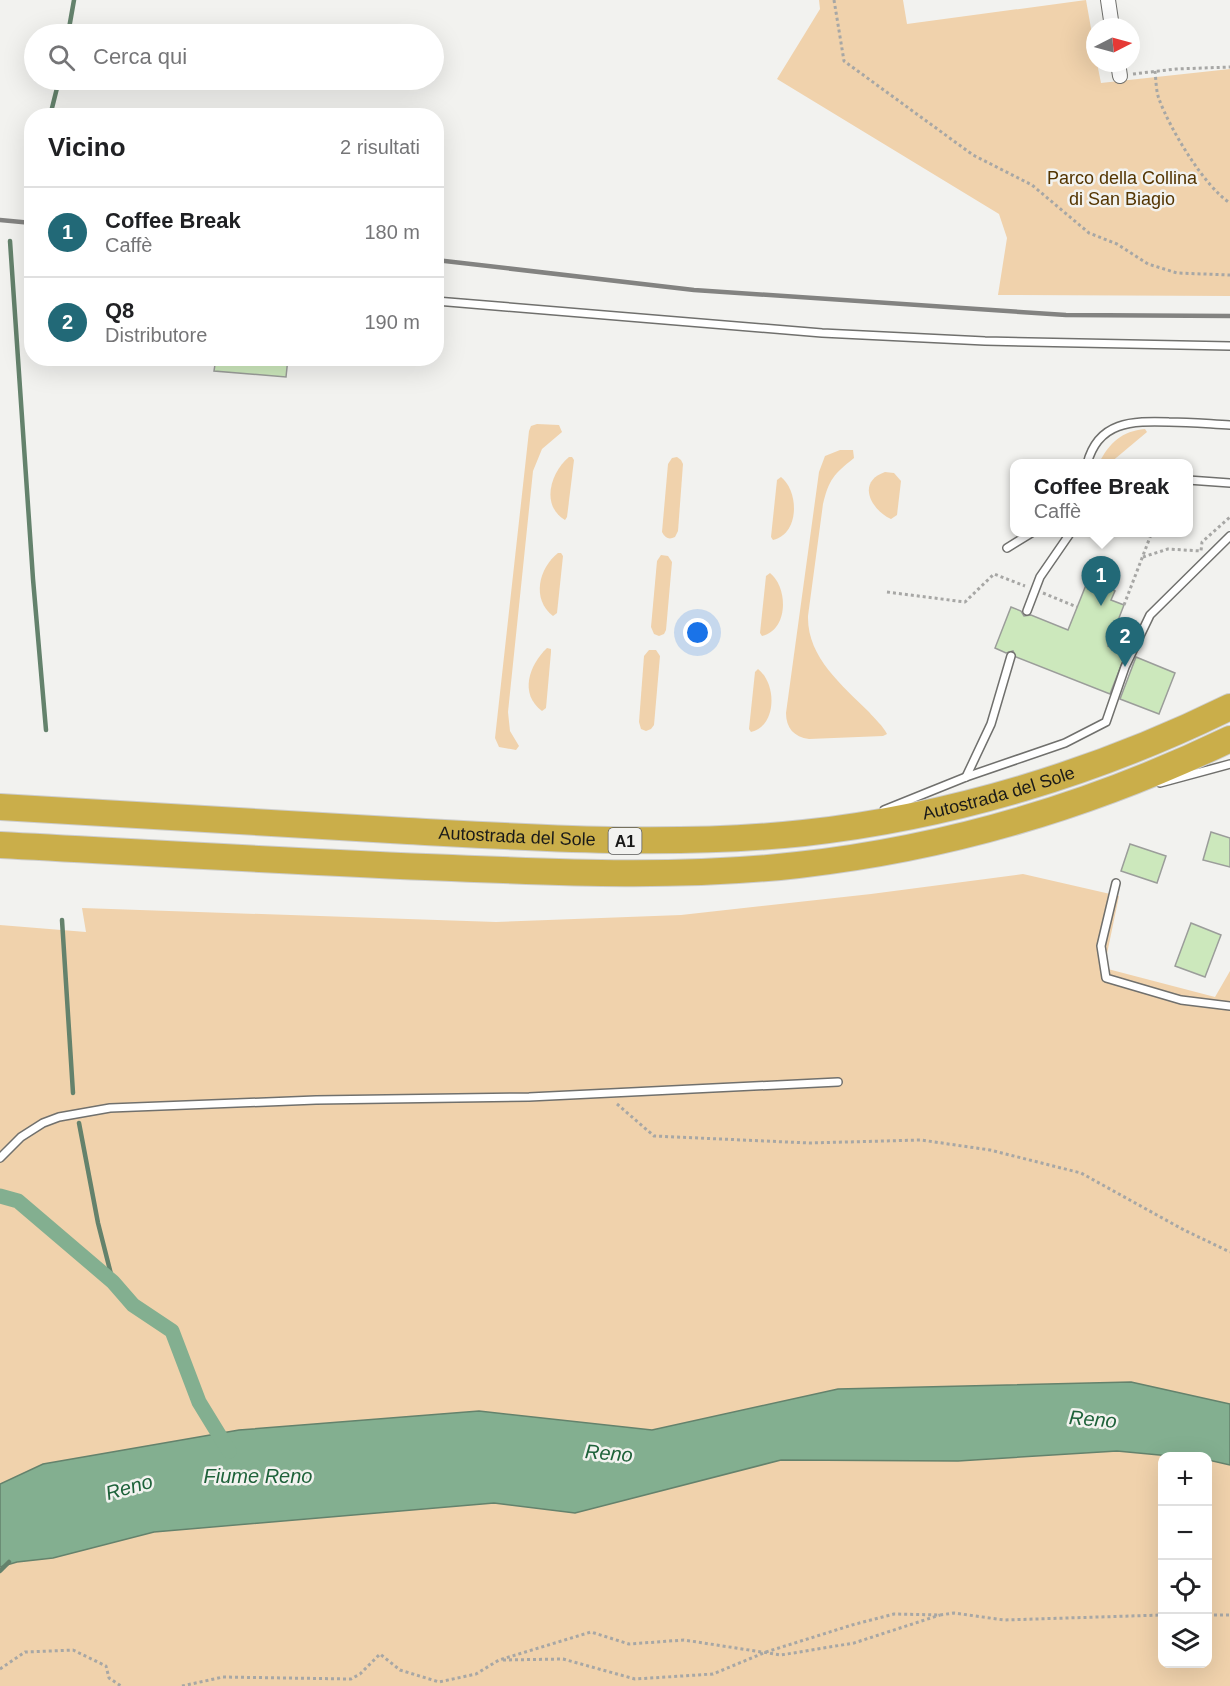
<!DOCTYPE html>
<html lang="it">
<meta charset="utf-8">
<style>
body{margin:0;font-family:Arial,sans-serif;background:#f2f2f2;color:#202124}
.controls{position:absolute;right:18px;bottom:18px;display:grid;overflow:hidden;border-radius:12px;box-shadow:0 6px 24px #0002}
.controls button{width:54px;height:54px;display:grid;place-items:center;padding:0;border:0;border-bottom:2px solid #e0e0e0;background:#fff;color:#202124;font:30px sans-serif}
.compass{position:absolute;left:1086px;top:18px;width:54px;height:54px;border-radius:50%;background:#fff;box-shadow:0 6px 24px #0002;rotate:84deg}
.you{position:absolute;left:698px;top:633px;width:21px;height:21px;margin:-15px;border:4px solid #fff;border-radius:50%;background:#1a73e8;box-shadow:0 0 0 9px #1a73e833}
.badge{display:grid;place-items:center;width:39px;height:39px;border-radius:50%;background:#226977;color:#fff;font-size:20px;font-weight:700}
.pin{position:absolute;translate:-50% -50px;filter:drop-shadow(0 2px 3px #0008)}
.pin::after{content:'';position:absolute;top:32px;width:21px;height:18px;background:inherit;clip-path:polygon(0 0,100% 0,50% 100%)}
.popup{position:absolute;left:1010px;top:459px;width:183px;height:78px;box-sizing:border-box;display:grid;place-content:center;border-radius:12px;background:#fff;filter:drop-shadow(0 2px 4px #0005);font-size:20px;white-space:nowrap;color:#757577}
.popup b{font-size:22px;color:#202124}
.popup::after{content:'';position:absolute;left:50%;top:100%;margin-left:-12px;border:12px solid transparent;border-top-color:#fff}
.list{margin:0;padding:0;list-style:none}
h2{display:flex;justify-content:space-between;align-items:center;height:78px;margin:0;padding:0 24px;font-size:26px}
h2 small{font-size:20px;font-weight:400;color:#757577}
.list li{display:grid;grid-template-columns:39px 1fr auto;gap:18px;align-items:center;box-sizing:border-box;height:90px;padding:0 24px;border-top:2px solid #e0e0e0}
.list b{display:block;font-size:22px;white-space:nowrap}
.list p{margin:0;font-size:20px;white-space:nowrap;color:#757577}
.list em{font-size:20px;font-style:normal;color:#757577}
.icon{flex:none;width:33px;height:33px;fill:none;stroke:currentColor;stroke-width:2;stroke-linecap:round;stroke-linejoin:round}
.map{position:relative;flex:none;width:1230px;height:1686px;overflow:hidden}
.search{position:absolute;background:#fff;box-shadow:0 6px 24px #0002;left:24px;top:24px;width:420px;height:66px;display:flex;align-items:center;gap:15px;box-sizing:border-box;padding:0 21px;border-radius:33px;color:#757577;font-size:22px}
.panel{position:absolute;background:#fff;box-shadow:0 6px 24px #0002;left:24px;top:108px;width:420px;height:258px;border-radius:24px}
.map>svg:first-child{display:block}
.green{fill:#f0d2ac;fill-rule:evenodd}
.water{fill:#83af90;stroke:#64826c;stroke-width:1.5}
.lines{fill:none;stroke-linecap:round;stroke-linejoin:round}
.stream{stroke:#64826c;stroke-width:4.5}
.canal{stroke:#83af90;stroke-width:15}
.building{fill:#cce8bc;stroke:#9b9d9a;stroke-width:1.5}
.lane-casing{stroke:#70706d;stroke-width:10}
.street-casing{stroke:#70706d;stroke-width:16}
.highway-casing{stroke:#cdcdcc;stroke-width:28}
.path{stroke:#a7a7a5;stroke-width:3;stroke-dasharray:3 3;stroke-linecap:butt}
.lane{stroke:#fff;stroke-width:7}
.street{stroke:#fff;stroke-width:14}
.highway{stroke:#caae4a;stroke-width:26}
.rail{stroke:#838381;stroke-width:4.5}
.labels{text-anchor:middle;stroke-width:5;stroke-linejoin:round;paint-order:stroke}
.shield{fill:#f2f2ef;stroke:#5b5b59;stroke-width:1.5}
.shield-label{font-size:16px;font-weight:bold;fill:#1a1a19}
.park-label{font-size:18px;fill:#533400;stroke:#f2f2ef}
.street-label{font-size:18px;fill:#1a1a19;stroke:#f2f2ef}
.water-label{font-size:20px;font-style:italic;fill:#1e623a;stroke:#f2f2ef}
</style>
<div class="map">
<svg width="1230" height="1686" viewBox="0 0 1230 1686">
<rect width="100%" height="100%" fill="#f2f2ef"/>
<g class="green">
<polygon points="819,0 903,0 907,24 1086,0 1095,51 1095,63 1097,63 1101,83 1230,69 1230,296 998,295 1007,238 999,214 777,79 820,9"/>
<polygon points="537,424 559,425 562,432 542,449 533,471 508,712 510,731 519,746 516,750 499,747 495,738 529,431 531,426"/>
<path d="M1145,429L1147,432L1110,463H1099C1109,443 1122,431 1145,429Z"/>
<path d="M840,450H853L854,458C834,474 829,479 823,504L808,616C807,657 842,685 869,712C875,719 883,726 887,734L883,736L809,739C794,737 786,728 786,713L819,472L825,456Z"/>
<path d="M569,457H572L574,460L567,517L565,520C540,505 551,472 569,457Z"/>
<path d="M677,457L681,460L683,464L678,531L675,537C669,540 665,538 662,532L668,464L672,458Z"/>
<path d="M885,472L894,473L901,481L897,515L891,519C871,510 856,482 885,472Z"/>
<path d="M781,477C799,491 800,534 773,540L771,537L777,480Z"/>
<path d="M558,553H561L563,556L557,613L553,616C531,599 539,568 558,553Z"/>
<polygon points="661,555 668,556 672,562 666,630 664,634 659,636 654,634 651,627 657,561"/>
<path d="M770,573C788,587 789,630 762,636L760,633L766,576Z"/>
<path d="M547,648L551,649V652L546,708L542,711C519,694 529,665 547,648Z"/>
<polygon points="649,650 656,650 660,656 654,725 651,729 646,731 641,729 639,722 644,656"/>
<path d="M758,669C777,684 777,726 751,732L749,729L755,672Z"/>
<path d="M1023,874L1119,896L1104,968L1215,997L1230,971V1686H0V925L86,932L82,908L496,922L681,915L871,894ZM1162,1456H1208V1664H1162Z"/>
</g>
<polygon class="water" points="1131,1382 1230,1404 1230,1465 1208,1460 1208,1456 1170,1456 1117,1451 958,1461 781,1460 575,1513 494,1503 154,1532 53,1558 17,1562 0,1567 0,1484 43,1464 239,1430 479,1411 652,1430 838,1389"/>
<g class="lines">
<g class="stream">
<polyline points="68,34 74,0"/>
<polyline points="50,116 59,80"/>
<polyline points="29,192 32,182"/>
<polyline points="10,241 33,579 46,730"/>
<polyline points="62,920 73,1093"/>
<polyline points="79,1123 98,1223 113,1282"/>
<polyline points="0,1571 9,1562"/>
</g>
<polyline class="canal" points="0,1196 18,1201 113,1282 133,1305 172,1331 199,1402 229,1451"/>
</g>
<g class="building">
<polygon points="216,358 288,358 286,377 214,371"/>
<polygon points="1088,580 1115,591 1111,600 1124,605 1108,646 1126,653 1110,694 1016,657 1013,651 1006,653 995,648 1011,607 1021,611 1024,616 1031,615 1068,630"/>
<polygon points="1136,657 1175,673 1159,714 1120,699"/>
<polygon points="1211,832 1230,838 1230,867 1203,860"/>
<polygon points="1130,844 1166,856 1157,883 1121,871"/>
<polygon points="1191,923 1221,935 1205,977 1175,966"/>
</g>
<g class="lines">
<defs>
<g id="lane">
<polyline points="436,301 822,333 985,341 1230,346"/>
<path d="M1087,464C1098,421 1132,421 1169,422C1190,422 1210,424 1230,425"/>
<polyline points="1188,480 1230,483"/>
<polyline points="1007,548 1033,532"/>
<polyline points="1027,611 1040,577 1071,532"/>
<polyline points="966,777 991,724 1011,656"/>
<polyline points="1160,783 1230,764"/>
<polyline points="884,810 966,777 1065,743 1106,722 1125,667 1150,615 1230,536"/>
<polyline points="1116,883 1101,946 1106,978 1181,1000 1230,1006"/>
<polyline points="0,1158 21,1137 43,1123 59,1117 110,1108 316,1100 529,1097 838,1082"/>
</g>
<g id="street">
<polyline points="1108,0 1112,27"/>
<polyline points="1118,63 1120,76"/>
</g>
<g id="highway">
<path id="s1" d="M0,807C136,815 272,823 408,831C540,838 672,847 804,833C951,817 1098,772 1230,707"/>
<path d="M0,845C151,853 301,862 452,868C567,873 683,878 798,865C949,848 1093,805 1230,739"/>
</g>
</defs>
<use href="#lane" class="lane-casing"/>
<use href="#street" class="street-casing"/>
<use href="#highway" class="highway-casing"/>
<g class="path">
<polyline points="834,0 844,61 973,155 1032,185 1089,233 1117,244 1148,264 1177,273 1230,275"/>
<path d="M1155,71C1156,80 1156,91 1159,99C1170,129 1204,186 1230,203"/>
<polyline points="1133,74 1176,69 1230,67"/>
<polyline points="1143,557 1168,549 1201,551 1202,542 1230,517"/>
<polyline points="887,592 965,602 994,574 1025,586"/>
<polyline points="1043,593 1077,607"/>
<polyline points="1124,605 1152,532"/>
<polyline points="617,1104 654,1136 809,1143 921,1140 990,1150 1081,1173 1184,1230 1230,1252"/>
<polyline points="1208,1615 1230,1615"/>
<polyline points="503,1660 563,1659 635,1679 713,1674 766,1652 852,1625 894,1614 940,1615 954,1613 1004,1620 1162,1615"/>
<polyline points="0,1669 25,1652 73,1650 106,1666 109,1678 121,1686"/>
<polyline points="182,1686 223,1677 351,1679 360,1674 380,1654 400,1670 439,1682 476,1674 499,1660 591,1632 629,1644 684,1640 781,1655 854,1643 940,1615"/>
</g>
<use href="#lane" class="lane"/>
<use href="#street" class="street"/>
<use href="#highway" class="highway"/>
<g class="rail">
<polyline points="0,220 32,223"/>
<polyline points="436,260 694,290 1066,315 1230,316"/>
</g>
</g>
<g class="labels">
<rect class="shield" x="608.5" y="828" width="33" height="26" rx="4.5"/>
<g class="shield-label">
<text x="625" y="847">A1</text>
</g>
<g class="park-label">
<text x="1122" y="184">Parco della Collina<tspan x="1122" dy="21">di San Biagio</tspan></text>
</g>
<g class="street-label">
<text dy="6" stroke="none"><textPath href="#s1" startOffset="1004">Autostrada del Sole</textPath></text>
<text dy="6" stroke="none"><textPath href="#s1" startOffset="518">Autostrada del Sole</textPath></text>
</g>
<g class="water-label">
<text transform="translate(1093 1419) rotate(5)" y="7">Reno</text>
<text transform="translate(609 1453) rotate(5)" y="7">Reno</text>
<text x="258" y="1483">Fiume Reno</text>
<text transform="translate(129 1487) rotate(-16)" y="7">Reno</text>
</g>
</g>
</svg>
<div class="controls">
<button>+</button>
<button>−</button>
<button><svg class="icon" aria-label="locate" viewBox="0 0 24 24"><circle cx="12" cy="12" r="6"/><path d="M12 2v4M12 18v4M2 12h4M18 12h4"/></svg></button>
<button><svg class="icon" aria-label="layers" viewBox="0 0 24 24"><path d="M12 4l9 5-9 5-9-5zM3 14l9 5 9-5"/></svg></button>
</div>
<svg class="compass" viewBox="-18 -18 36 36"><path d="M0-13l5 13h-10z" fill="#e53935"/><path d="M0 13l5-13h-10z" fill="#757577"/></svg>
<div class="you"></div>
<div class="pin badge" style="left:1101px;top:606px">1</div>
<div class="popup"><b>Coffee Break</b>Caffè</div>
<div class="pin badge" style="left:1125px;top:667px">2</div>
<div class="search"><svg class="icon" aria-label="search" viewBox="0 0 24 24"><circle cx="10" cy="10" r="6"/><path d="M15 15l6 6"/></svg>Cerca qui</div>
<section class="panel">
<h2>Vicino<small>2 risultati</small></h2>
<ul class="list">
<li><span class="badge">1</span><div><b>Coffee Break</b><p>Caffè</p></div><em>180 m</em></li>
<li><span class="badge">2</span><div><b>Q8</b><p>Distributore</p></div><em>190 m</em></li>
</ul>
</section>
</div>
